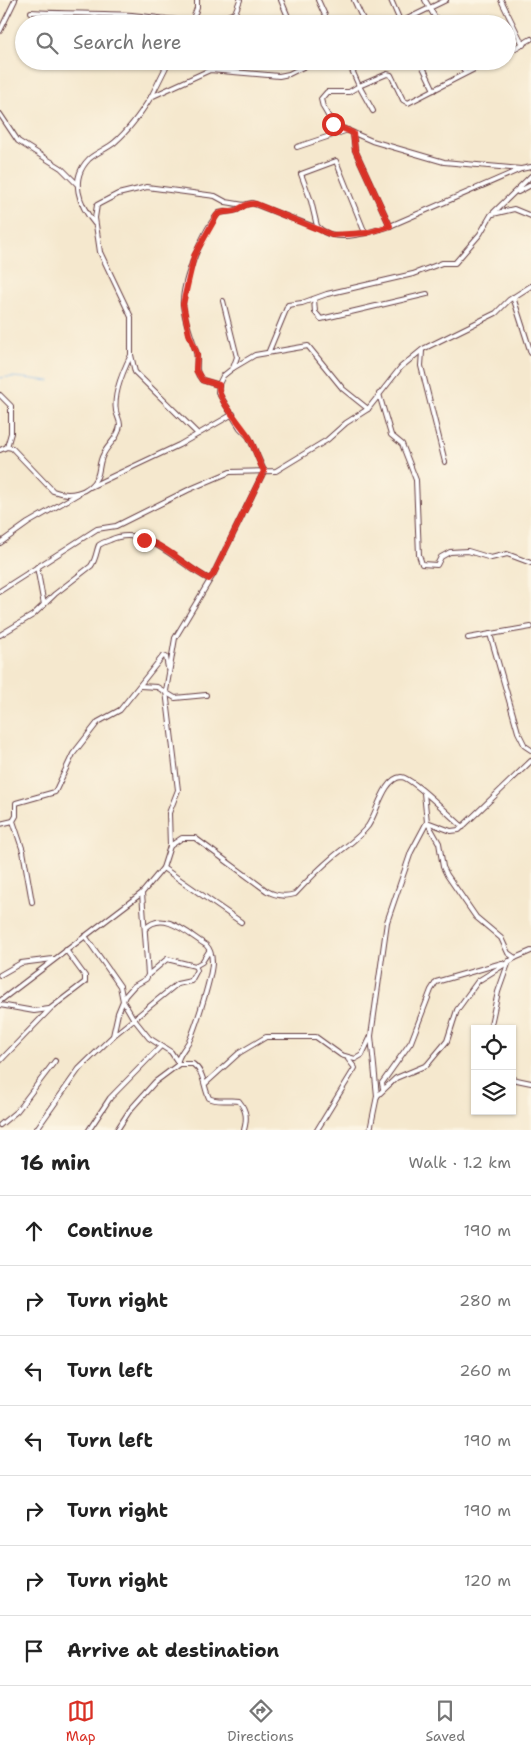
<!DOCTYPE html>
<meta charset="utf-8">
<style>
body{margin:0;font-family:"Shantell Sans",sans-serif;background:#f2f2f2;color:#222}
.controls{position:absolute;right:15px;bottom:15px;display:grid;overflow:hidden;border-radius:0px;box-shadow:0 1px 4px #0004}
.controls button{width:45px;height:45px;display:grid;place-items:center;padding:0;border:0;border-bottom:1px solid #e0e0e0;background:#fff;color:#222;font:25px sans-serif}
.stop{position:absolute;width:15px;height:15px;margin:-11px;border:4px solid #d93025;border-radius:50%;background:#fff}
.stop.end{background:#d93025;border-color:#fff;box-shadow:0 1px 5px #0008}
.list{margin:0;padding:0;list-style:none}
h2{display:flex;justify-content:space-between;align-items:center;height:65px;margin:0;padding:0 20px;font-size:21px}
h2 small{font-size:16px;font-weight:400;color:#767676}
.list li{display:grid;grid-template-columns:32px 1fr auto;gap:15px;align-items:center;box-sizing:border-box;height:70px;padding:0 20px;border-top:1px solid #e0e0e0}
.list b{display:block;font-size:19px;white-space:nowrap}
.list em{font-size:16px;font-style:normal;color:#767676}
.icon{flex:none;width:28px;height:28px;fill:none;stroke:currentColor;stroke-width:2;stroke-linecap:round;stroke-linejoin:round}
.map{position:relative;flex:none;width:531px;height:1130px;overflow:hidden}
.search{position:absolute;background:#fff;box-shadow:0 1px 4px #0004;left:15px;right:15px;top:15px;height:55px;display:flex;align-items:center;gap:12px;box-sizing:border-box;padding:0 18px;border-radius:28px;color:#767676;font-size:19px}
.sheet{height:555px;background:#fff}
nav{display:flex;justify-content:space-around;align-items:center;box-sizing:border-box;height:70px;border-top:1px solid #e0e0e0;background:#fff;font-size:14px;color:#767676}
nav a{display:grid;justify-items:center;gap:2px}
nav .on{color:#d93025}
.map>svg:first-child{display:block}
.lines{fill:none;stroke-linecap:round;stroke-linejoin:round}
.stream{stroke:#7cb3eb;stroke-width:1}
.minor-casing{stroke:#643d43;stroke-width:6}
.minor{stroke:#fff;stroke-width:4}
.route{stroke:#d93025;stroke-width:6}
</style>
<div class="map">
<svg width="531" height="1130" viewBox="0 0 531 1130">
<rect width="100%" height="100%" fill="#fcf5e5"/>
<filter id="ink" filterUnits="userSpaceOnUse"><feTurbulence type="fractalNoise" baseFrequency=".02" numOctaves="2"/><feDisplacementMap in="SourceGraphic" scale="10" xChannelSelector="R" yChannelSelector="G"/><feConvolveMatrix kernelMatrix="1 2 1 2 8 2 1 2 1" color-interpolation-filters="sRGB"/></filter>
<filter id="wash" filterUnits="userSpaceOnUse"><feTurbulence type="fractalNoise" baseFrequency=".0096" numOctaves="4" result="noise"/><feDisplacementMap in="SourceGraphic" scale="20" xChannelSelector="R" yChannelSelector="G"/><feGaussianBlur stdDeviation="1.12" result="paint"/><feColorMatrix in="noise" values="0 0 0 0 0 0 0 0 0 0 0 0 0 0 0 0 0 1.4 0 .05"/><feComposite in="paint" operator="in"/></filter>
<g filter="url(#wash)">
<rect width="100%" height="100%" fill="#f5e8ce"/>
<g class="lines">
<path class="stream" d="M0,378C11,375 37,380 50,381"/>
</g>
</g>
<g filter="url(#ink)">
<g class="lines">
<defs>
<g id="minor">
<polyline points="281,0 291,24"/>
<polyline points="318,0 329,24"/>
<polyline points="354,0 365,24"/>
<polyline points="391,0 401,23"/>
<polyline points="425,0 439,24"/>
<polyline points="501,0 523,45"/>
<path d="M31,12C65,14 98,13 132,15C166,18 203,28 235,13L240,0"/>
<polyline points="191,24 197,8 197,0"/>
<polyline points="397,24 446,0"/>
<polyline points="0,31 15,0"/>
<polyline points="507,53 531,39"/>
<polyline points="169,61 151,97 210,70 279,76 289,74 313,62"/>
<polyline points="348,61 359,86 349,92 327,92 321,99 323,107 333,124 372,141 444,162 521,169 531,167"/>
<polyline points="420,61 434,90"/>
<polyline points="459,61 465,72"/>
<polyline points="373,111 359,86 387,74 391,75 403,100 408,103 490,61"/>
<polyline points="0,114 18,141 61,168 77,184"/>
<polyline points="353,133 355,150 390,226"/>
<polyline points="297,147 348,130"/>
<polyline points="518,192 531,185"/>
<polyline points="493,214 514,209 531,216"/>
<path d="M95,224C79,205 69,179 89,159C97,152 107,149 115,142C130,129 141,113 151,97"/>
<path d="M365,233L336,161L301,174L311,201L317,226C333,245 370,232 390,226L521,169"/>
<polyline points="513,297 531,353"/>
<polyline points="314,299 315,312 321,319 427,294"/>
<polyline points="269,351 288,305 302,303 327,294 413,274 442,263 455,263 480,234 491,215 531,176"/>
<polyline points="422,351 421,366 445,462"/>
<polyline points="233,368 255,355 308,346 343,389 368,409 401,367 423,349 496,313 509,300 531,286"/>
<path d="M219,385L202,380C193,370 199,363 196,352C192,336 184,321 183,304C182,282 204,228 219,213L237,210L244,205L252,203L317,228"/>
<polyline points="379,394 391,435 402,444 416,480 419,555 422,564 437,565 441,557 450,552 468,551 491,558 507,554 531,563"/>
<polyline points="0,395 11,406 11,433 7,447"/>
<polyline points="198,434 135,372 131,355 131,317 100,252 95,218 97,205 118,194 147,187 215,196 226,202 244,205"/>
<path d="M0,450L7,447L12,448L53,491C68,497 89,494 97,477C100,470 99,462 103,455C107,445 119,438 120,425C120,420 117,416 116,411C113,394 124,369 131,355"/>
<polyline points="90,487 179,445 233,414"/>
<polyline points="0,543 28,523 78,494"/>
<polyline points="37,567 44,605"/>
<polyline points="0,591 97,529 116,526 188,490 230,472 276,471 327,440 346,423 368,409"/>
<polyline points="490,634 518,732 525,746 531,750"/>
<path d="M0,635L33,615L55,594L91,566C96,560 97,548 99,545C102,543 107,541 110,540C145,523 178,564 209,579"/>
<polyline points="468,638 531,627"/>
<polyline points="140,686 157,687 175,698 206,695"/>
<polyline points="424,793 427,822 451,831 459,830 531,761"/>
<polyline points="0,824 13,821"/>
<path d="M170,846L182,838H195L267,891C276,896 285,897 295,894C307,881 320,868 333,857C346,846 358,839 368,826C377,813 384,778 401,777C412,777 452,818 463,827"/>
<polyline points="163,868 241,922"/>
<polyline points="32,902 23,851 13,821 16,816 16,803 55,792 73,754 98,722 120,710 163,656 166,657 168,668"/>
<path d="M145,929C163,909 188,934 206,945C210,949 212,956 212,962C212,977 197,1022 191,1037C188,1045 181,1051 178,1060"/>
<polyline points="85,936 120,986 123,1001 133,1018 149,1038 171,1052 179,1064 155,1082 130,1110 117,1130"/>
<polyline points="0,975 21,963 53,959"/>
<polyline points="148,975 167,959 195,966 202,962 209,951"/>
<polyline points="0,1001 142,893"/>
<polyline points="0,1005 34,1011 49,1009"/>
<polyline points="490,1029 498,992 509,961"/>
<polyline points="113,1036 177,984 191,981 197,970 195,966"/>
<polyline points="0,1061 51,1008 85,982 85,976 66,950"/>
<path d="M179,1064H193C205,1073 203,1086 209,1098C218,1103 229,1099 239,1101C247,1111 247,1119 244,1130"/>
<polyline points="512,1079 531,1083"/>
<polyline points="206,1083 239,1053 266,1037 316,1037 341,1055 355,1059 362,1055 371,1036"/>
<polyline points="383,1088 382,1083 411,1042 431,990 436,982 502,963"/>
<polyline points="377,1096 396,1078 427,1065 447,1041 457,1010 478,981 515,958"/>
<polyline points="0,1125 17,1111 55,1061"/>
<polyline points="36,1130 79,1069 113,1036 118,1013 125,996 134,986 146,979 148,975 142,893 163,868 170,846 169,813 178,790 166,691 175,638 213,575 264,471 249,437 240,428 218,392 219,384 223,376 233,368 237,357 223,301"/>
<polyline points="89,1130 110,1098 160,1047"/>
<polyline points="317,1130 355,1068 348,1059"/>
<polyline points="370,1130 377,1096 371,1036 387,922 411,852 427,822 439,843 443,867 447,875 476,917 501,938 508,953 515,958 531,951"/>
</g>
</defs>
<use href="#minor" class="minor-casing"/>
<use href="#minor" class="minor"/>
</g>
</g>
<g class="lines" filter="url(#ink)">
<path class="route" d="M144,540C168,546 187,568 209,579L213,575L264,471C258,460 255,449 250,439C243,425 216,400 219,385L202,380L196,370L197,354L189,334L183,304L194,256L217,215C223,210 230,213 237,210C245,206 246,203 256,204L332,235L367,233L390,226L355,150L353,133L333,124"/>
</g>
</svg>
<div class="controls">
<button><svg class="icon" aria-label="locate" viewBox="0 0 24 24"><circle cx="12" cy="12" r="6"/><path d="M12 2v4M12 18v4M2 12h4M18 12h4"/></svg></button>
<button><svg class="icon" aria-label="layers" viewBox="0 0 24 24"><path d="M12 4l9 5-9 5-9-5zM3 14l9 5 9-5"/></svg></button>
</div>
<div class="stop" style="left:333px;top:124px"></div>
<div class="stop end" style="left:144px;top:540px"></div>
<div class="search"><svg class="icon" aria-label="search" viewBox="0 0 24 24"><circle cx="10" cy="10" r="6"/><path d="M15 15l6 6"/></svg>Search here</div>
</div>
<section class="sheet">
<h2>16 min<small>Walk · 1.2 km</small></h2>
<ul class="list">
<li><svg class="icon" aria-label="ahead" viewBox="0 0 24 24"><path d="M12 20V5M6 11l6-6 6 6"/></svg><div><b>Continue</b></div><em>190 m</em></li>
<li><svg class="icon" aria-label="right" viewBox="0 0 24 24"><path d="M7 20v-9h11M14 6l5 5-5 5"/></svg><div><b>Turn right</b></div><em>280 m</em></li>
<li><svg class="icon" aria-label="left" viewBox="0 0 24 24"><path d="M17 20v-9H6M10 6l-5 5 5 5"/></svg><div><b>Turn left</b></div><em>260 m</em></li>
<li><svg class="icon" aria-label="left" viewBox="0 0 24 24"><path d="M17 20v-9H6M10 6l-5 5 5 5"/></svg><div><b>Turn left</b></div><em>190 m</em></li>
<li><svg class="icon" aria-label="right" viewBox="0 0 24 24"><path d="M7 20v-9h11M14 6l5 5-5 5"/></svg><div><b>Turn right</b></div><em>190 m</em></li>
<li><svg class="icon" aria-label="right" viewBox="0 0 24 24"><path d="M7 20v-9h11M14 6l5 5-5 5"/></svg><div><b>Turn right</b></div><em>120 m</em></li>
<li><svg class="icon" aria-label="arrive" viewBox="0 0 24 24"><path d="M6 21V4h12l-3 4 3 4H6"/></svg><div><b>Arrive at destination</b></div></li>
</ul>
</section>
<nav>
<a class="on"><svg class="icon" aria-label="map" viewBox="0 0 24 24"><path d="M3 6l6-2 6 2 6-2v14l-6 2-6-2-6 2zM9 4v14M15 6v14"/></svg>Map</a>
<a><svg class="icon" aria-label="directions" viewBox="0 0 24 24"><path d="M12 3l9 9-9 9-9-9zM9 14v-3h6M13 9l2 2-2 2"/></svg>Directions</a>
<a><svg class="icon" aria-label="saved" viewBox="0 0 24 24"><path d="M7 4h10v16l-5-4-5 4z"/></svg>Saved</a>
</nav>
